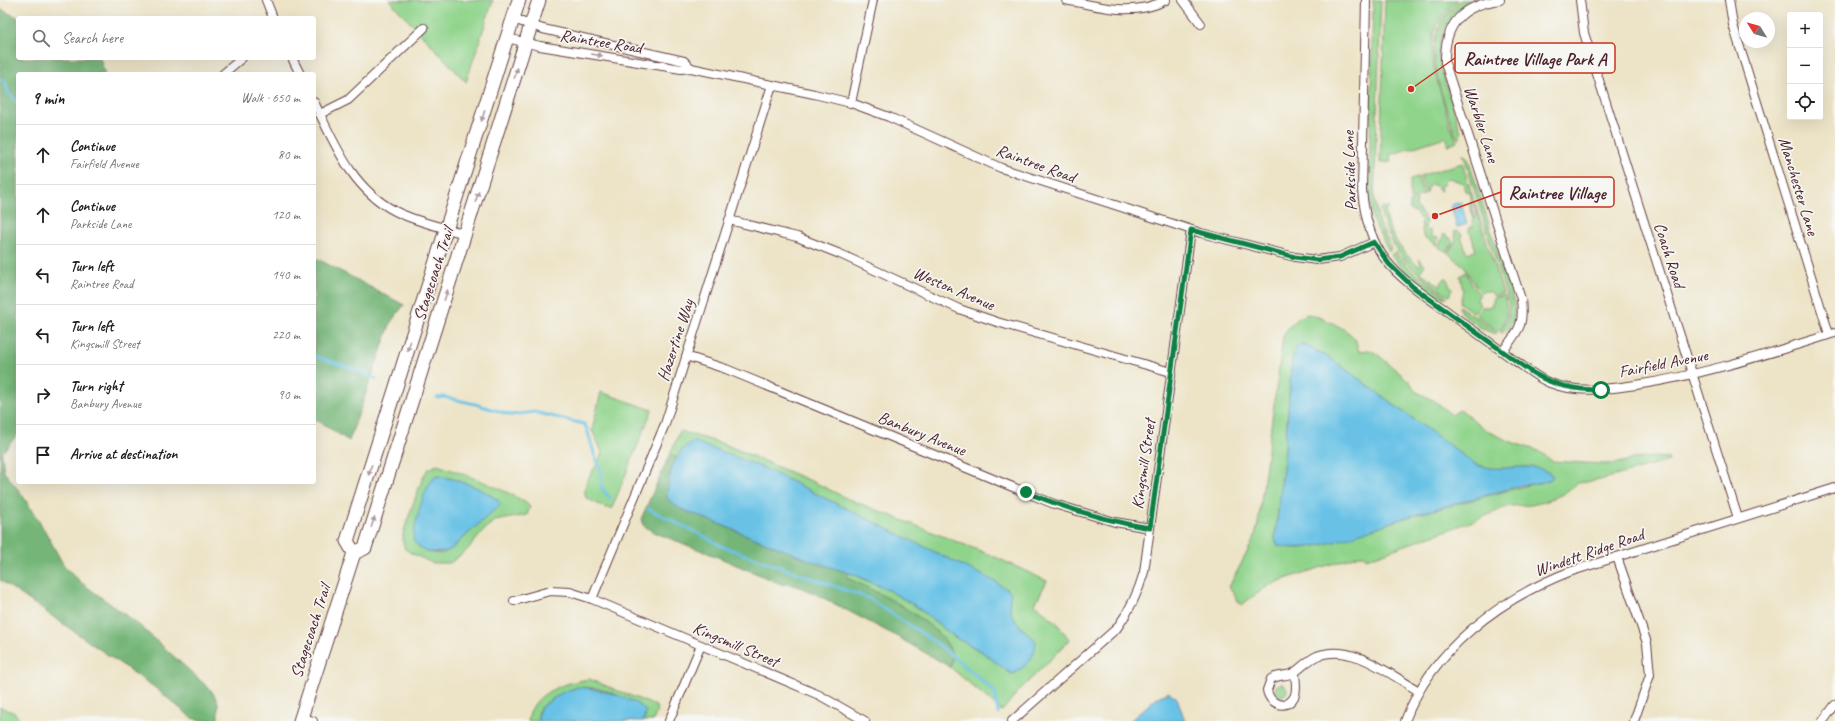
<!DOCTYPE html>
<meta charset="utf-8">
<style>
body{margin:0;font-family:Caveat,sans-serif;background:#f2f2f2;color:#202124}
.controls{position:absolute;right:12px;top:12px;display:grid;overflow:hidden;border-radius:4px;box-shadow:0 4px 16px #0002}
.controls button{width:36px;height:36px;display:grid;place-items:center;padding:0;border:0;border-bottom:1px solid #e0e0e0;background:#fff;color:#202124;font:20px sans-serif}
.compass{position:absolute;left:1739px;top:12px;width:36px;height:36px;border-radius:50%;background:#fff;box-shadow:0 4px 16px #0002;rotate:307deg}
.stop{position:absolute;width:12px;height:12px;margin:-9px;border:3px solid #0b8043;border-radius:50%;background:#fff}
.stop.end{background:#0b8043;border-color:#fff;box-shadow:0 1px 4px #0008}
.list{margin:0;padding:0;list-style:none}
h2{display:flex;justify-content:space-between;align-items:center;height:52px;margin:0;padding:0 16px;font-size:17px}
h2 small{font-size:13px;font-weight:400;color:#757577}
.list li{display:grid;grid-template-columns:26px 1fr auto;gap:12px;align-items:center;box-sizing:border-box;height:60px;padding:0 16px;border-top:1px solid #e0e0e0}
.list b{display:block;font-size:15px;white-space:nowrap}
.list p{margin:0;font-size:13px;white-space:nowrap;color:#757577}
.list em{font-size:13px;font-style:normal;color:#757577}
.icon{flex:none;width:22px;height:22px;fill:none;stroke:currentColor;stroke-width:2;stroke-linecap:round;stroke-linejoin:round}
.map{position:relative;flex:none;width:1835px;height:721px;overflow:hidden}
.search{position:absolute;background:#fff;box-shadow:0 4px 16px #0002;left:16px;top:16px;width:300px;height:44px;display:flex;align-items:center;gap:10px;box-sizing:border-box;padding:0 14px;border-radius:4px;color:#757577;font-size:15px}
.panel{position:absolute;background:#fff;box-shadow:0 4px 16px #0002;left:16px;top:72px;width:300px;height:412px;border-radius:4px}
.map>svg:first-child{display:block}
.green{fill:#90d48c;stroke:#6d7a5c;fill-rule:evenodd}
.forest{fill:#74b678;stroke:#5f6a52}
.water{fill:#69c2e6;stroke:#5a7088}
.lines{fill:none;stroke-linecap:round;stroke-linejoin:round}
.stream{stroke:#69c2e6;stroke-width:3}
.street-casing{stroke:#623d42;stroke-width:10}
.primary-casing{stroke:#623d42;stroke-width:15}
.street{stroke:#fff;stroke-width:8}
.primary{stroke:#fff;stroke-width:13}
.oneway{fill:#ae9aa0}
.route{stroke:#0b8043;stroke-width:5}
.labels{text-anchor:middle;stroke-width:3.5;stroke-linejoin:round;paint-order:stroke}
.street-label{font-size:17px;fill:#4a1f2b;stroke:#f6f6f2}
.leader{fill:none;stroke:#c8321e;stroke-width:1.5}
.callout-dot{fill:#c8321e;stroke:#f6f6f2;stroke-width:1.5}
.callout{fill:#f6f6f2;stroke:#c8321e;stroke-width:1.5}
.callout-label{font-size:18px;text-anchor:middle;font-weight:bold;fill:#4a1f2b}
</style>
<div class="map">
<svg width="1835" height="721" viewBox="0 0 1835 721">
<rect width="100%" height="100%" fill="#f6f6f2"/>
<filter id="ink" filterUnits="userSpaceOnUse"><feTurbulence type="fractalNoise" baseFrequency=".025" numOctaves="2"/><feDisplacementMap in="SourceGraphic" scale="8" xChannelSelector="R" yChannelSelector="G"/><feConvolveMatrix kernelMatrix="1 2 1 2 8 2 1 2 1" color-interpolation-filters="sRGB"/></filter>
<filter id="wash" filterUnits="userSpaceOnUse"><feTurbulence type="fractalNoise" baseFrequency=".012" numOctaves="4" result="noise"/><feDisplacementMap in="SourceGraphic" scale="16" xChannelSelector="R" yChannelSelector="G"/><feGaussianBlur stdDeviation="0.9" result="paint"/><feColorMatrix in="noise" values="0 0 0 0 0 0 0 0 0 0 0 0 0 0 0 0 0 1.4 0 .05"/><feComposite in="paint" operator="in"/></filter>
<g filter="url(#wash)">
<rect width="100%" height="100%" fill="#ede4c7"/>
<g class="green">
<polygon points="389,0 493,0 466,82"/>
<polygon points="1373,0 1381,0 1374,197 1379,223 1391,248 1389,252 1373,220 1369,196"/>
<path d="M1385,0H1458C1421,31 1431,61 1443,101C1447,115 1451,129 1457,142L1448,145L1445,137L1390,155L1391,162L1380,163Z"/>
<path d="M1461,0H1471C1447,12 1435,39 1440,65L1461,133L1459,140L1455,134C1441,87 1413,37 1461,0Z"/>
<path d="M1463,153L1468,158L1514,303C1516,315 1513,327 1502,333L1500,332L1508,318L1509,304Z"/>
<path d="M1462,163L1503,293L1494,296C1491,291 1486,290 1481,292L1476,287L1464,266L1448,253L1456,241L1454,232L1458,231L1462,234L1461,237L1467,253L1476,251L1471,234L1469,232L1470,227H1473L1472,222L1474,219L1469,204L1471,202L1475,218L1477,217L1474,204L1471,201V194L1465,191L1463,183L1449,178L1445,180L1443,185L1440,186L1441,191L1439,190L1437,186L1430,184L1426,194L1420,176Z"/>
<polygon points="1418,177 1424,195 1410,199 1410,179"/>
<polygon points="1417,199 1416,207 1425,217 1420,219 1415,212 1410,210 1410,201"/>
<path d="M1382,207L1389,208L1385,210C1388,233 1401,252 1419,266L1421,265L1419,259L1425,265L1420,272L1440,286L1442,285L1441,283L1444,278H1446L1452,289L1449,296C1414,273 1389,251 1380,209Z"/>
<polygon points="1426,219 1425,228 1428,231 1430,230 1433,238 1437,237 1438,238 1436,245 1423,236 1421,221"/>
<polygon points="1446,234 1447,238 1450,237 1453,243 1447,252 1438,247 1443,237 1443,235"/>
<path d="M1395,252L1416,275L1447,297C1432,300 1400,267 1391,255Z"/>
<polygon points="1466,272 1473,287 1480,294 1477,299 1480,306 1474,313 1460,303 1463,290 1460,276"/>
<path d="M1504,295C1508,309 1508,320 1498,331L1476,315L1482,307H1488L1491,306L1494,298Z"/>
<path d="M1459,306L1497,332L1496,334C1487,333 1459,315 1459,306Z"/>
<path d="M1308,314C1321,317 1350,329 1356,341C1357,344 1357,348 1359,351L1370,350L1377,354L1410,382L1415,391L1435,401L1452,415L1460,409L1487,431L1514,443L1539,451L1552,461L1601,464H1615L1633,459L1654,457L1668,458L1669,461L1600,480L1578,483L1563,494L1544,502L1531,505L1509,506L1476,520L1372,557L1366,559L1365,555H1360L1282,580L1268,586L1241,605L1229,587L1254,539L1258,524L1283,337C1289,325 1296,318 1308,314ZM1303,344L1330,358L1475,464L1492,469H1507L1526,467L1551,479L1404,518L1332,542L1300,548L1278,546L1275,538L1284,460L1292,360L1297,347Z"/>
<path d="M601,392L652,410L612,508H606L586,498C580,481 599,467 602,452L592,430Z"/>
<polygon points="680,431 724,444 818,484 846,498 993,556 1047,581 1035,604 1055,621 1070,640 1017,693 1002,711 950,667 952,663 903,606 847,578 848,572 890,591 914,605 956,638 981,651 1007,671 1013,674 1036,641 1012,618 1009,604 683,448 677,458 670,454"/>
<path d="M437,465C454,470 522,495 530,507L527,515L495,521L488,526L467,550L450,563H432L411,553L405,549L403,543V534L407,521L423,477L428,469ZM437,476C459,479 480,489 498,500L499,507C480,515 457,552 439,554C436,554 431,552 427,551Z"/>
<path d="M589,679L656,706L657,711L653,721H643L646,716C637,709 628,701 618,696C589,680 563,689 540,708L538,716L539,721H528C532,691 565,683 589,679Z"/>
<circle cx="1281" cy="690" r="6"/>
<polygon points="0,707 15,713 20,721 0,721"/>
</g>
<g class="forest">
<path d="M0,9L19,18H18V58H100L105,74H18V434L2,453L4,472L21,493L45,531L63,564L83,584L139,625L211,690L218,702V719C210,721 200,721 192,718L154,687L0,580Z"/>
<polygon points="314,257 404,305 391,322 349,441 314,418"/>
<path d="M670,454L677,458L669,474L679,508L812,561L848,572L847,578C870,588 968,634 950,667L896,636L812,592L794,585L781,584L713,555L653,532L643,525L641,519Z"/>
</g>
<g class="water">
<polygon points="1461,202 1467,224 1457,227 1451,205"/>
<path d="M1303,344L1330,358L1475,464C1503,476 1531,457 1553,476L1551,479L1536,484L1522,485C1483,497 1443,506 1404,518C1367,529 1317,555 1278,546L1275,538L1284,460L1292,360L1297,346Z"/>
<path d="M693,441L764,468L996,582L1011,592C1006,618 1018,624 1036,641C1035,658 1027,666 1013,674L1007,671L981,651L956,638L914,605L890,591L855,575L812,561L679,508L667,498C669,474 672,455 693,441Z"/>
<path d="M437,476C455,478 489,490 501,504L450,550C436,555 420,553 413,539C415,524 424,482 437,476Z"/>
<path d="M578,687C596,688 634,697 646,711L643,721H539L538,716L540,708L561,693Z"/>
<polygon points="1169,692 1177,698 1185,721 1130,721 1156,698"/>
</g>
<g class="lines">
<g class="stream">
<polyline points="0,79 5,81 8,92 18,103"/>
<polyline points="314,356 361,371 376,379"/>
<polyline points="437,398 444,397 475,404 511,415 534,412 584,424 587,429 595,456 601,470 602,489 610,498"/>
<polyline points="648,509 700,534 721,546 868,598 938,644 979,678 995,692 998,713"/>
</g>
</g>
</g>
<g filter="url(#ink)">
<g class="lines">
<defs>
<g id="street">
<polyline points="266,0 273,18"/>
<path d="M1066,0C1100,7 1134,17 1166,0"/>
<polyline points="1183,0 1201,24"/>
<path d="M1366,0L1362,190C1368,258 1396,275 1448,312C1470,328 1492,344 1514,360C1526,368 1537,378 1550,383C1579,394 1607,389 1636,385C1704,375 1770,353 1835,333"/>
<path d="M1500,0C1462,5 1444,24 1445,63L1521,299C1524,326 1519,330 1503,351"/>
<polyline points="1580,0 1584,33 1738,518"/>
<polyline points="1729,0 1733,25 1829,334"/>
<polyline points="513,19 543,29 684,61 691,68"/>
<polyline points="507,38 540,46 681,69 691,68 814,94 851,103 889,117 1001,168 1201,233 1295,257 1317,260 1340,257 1374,242"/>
<polyline points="292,58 300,74"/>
<polyline points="223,74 242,58"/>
<path d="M314,102C335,144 351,188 395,211C416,222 442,227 465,234"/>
<polyline points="851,103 873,0"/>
<polyline points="320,114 348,100 424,28"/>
<polyline points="729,220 797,237 840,254 959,309 997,322 1171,372"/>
<polyline points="686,356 726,369 1054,504 1115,522 1150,528"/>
<polyline points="1617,557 1647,643 1650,675 1634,721"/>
<polyline points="592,599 665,424 772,85"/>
<polyline points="514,601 550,591 570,592 592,599 819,695 865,721"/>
<path d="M1295,672C1295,680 1298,690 1294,697C1286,711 1269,704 1267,690L1271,679C1279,674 1287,677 1295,672C1302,667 1308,660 1317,656C1352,642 1390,675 1419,691"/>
<polyline points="301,717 313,721"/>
<polyline points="669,721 701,645"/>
<path d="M1012,721L1117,628C1130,610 1138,594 1144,572L1191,230"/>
<path d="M1405,721C1432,649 1500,599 1569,572L1835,488"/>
<polyline points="1823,721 1835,705"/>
</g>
<g id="primary">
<polyline points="354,553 365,548 539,0"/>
<polyline points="300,721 354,553 347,541 519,0"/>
</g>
</defs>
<use href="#street" class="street-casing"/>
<use href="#primary" class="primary-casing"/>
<use href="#street" class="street"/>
<use href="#primary" class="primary"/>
</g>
<defs><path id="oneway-solid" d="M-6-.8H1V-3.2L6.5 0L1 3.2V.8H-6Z"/></defs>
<g class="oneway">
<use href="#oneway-solid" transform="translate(597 55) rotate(9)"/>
<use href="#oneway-solid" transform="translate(516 73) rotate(-72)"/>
<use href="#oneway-solid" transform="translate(483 116) rotate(108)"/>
<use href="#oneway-solid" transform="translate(477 197) rotate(-72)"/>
<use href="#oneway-solid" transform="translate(446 295) rotate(-72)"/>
<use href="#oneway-solid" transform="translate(409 346) rotate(108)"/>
<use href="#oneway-solid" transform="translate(370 470) rotate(108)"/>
<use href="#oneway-solid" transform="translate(373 522) rotate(-72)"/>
</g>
</g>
<g class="lines" filter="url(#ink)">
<path class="route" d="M1026,492C1067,509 1106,521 1150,528L1191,230L1295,257L1317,260L1340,257L1374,242L1389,264L1413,287L1533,373C1555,386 1575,390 1601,390"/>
</g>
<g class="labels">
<g class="street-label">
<text transform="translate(601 41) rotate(9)" y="6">Raintree Road</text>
<text transform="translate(1482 124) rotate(72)" y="6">Warbler Lane</text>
<text transform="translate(1036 163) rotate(20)" y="6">Raintree Road</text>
<text transform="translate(1349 171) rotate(-92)" y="6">Parkside Lane</text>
<text transform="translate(1799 186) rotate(73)" y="6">Manchester Lane</text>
<text transform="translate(1670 255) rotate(72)" y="6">Coach Road</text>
<text transform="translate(433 274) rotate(-72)" y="6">Stagecoach Trail</text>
<text transform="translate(954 288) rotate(23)" y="6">Weston Avenue</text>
<text transform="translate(675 340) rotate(-72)" y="6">Hazertine Way</text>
<text transform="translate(1663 363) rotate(-11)" y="6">Fairfield Avenue</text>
<text transform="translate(922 433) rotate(22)" y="6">Banbury Avenue</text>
<text transform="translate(1143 464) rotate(-82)" y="6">Kingsmill Street</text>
<text transform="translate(1589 552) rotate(-19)" y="6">Windett Ridge Road</text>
<text transform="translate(310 631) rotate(-72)" y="6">Stagecoach Trail</text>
<text transform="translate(736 644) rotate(23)" y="6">Kingsmill Street</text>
</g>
</g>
<path class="leader" d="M1411 89L1455 58M1435 216L1501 192"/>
<g class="callout-dot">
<circle cx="1411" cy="89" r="4"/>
<circle cx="1435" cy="216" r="4"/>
</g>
<g class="callout">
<rect x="1455" y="43" width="160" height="30" rx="4"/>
<rect x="1501" y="177" width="113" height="30" rx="4"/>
</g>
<g class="callout-label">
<text x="1535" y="65">Raintree Village Park A</text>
<text x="1557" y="199">Raintree Village</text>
</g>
</svg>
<div class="controls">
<button>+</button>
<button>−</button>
<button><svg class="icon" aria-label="locate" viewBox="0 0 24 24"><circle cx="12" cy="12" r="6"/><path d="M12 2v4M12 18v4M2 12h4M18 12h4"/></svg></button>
</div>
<svg class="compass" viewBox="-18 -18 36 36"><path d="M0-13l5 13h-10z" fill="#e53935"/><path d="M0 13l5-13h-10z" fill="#757577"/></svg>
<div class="stop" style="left:1601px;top:390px"></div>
<div class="stop end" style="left:1026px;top:492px"></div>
<div class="search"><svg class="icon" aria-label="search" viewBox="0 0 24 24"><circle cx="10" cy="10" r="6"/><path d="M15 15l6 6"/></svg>Search here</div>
<section class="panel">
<h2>9 min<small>Walk · 650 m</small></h2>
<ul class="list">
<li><svg class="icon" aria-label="ahead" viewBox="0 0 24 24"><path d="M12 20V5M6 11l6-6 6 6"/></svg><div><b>Continue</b><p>Fairfield Avenue</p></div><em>80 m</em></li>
<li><svg class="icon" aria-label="ahead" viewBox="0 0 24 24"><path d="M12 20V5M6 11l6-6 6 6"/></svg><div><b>Continue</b><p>Parkside Lane</p></div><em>120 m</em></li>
<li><svg class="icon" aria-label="left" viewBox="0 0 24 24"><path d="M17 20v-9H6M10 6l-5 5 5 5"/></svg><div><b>Turn left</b><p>Raintree Road</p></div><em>140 m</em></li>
<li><svg class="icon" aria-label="left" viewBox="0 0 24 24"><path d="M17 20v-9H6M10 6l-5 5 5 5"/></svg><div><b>Turn left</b><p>Kingsmill Street</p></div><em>220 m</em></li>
<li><svg class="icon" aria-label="right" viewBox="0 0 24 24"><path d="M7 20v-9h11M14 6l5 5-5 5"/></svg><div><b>Turn right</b><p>Banbury Avenue</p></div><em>90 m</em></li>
<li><svg class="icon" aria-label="arrive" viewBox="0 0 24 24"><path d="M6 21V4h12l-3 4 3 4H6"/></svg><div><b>Arrive at destination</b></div></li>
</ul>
</section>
</div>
